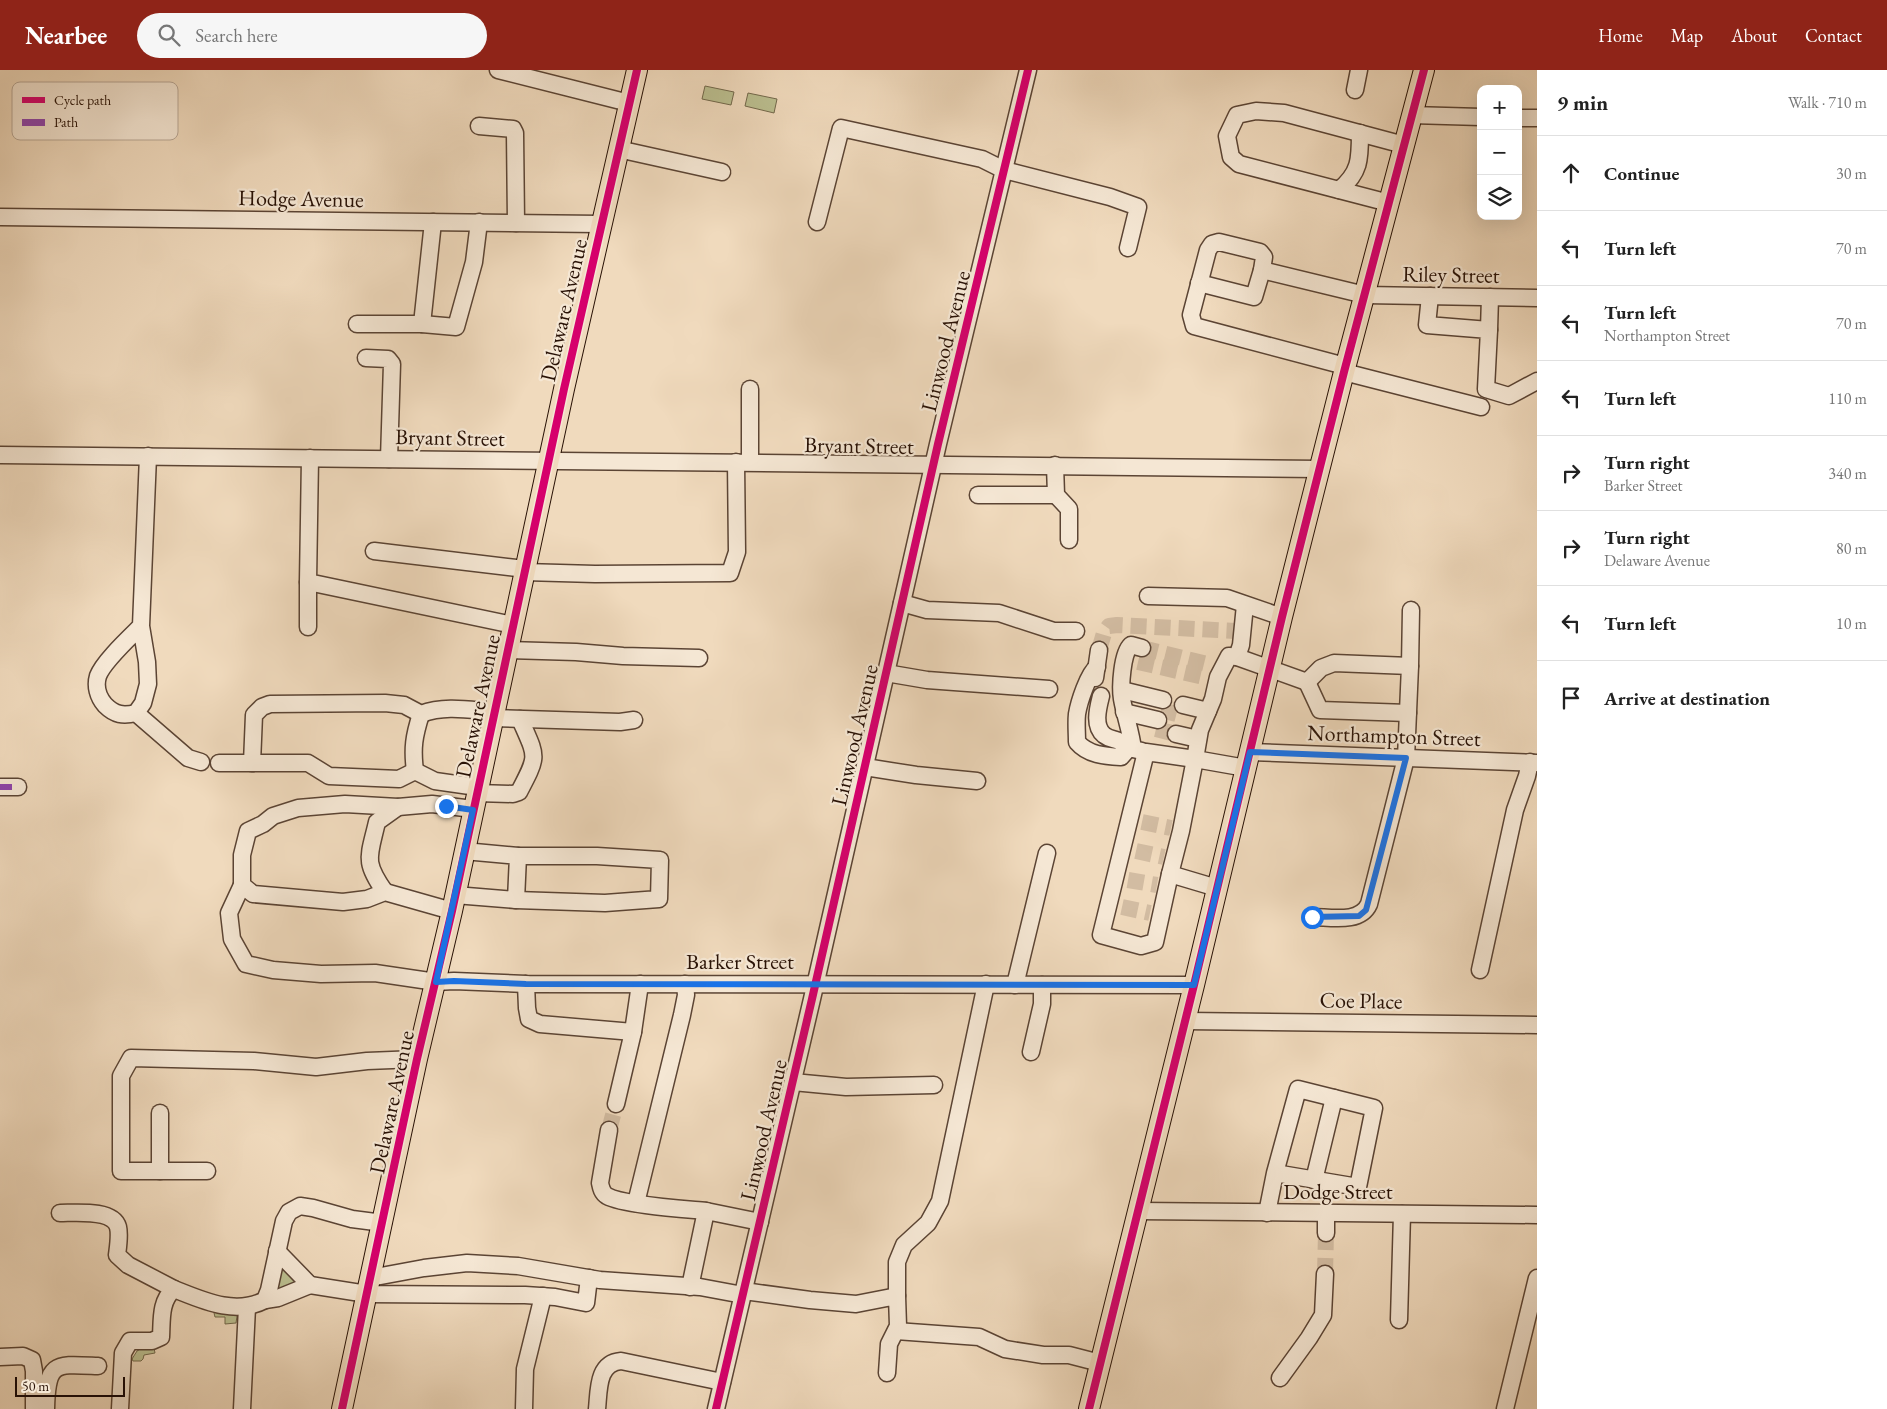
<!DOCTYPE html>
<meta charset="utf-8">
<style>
body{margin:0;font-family:"EB Garamond",serif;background:#f6f6f6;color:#222}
.controls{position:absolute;right:15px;top:15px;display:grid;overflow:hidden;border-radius:10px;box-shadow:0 5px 20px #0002}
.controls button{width:45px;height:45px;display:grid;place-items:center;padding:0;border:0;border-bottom:1px solid #e0e0e0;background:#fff;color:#222;font:25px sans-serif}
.scale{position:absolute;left:15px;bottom:12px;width:110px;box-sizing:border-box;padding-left:5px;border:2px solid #291206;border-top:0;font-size:14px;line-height:18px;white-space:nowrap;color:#291206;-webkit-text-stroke:4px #f5e7d4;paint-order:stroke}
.stop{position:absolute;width:15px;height:15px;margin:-11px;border:4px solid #1a73e8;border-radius:50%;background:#fff}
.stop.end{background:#1a73e8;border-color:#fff;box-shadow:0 1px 5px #0008}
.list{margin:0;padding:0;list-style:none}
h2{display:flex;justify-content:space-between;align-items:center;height:65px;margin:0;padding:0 20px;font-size:21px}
h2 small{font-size:16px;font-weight:400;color:#767676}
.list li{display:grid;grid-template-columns:32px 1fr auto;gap:15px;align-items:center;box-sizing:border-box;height:75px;padding:0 20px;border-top:1px solid #e0e0e0}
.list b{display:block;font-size:19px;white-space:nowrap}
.list p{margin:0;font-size:16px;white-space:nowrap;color:#767676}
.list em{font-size:16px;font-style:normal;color:#767676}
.icon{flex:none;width:28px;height:28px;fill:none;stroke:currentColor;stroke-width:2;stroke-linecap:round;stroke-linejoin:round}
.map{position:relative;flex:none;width:1537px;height:1339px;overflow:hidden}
header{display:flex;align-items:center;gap:30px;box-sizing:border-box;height:70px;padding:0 25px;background:#8f2418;color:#fff}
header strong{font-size:24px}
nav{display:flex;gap:28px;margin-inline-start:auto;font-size:18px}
.search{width:350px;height:45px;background:#f6f6f6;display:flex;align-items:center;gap:12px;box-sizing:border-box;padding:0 18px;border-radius:28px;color:#767676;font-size:19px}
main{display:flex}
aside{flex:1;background:#fff}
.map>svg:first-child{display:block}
.green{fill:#bbbf90;stroke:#72684b}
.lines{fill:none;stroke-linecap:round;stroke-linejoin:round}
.minor-tunnel{stroke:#d2bca2;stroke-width:16;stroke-dasharray:16 8;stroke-linecap:butt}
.minor-casing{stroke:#5b4434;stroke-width:19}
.major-casing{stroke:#291206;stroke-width:22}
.minor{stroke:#f5e7d4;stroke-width:16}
.major{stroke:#f0dabd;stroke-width:20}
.quiet{stroke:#8e44ad;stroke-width:6;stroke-dasharray:12 6;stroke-linecap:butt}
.cycleway-casing{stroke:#f5e7d4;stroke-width:11}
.cycleway{stroke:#d6006c;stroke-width:8}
.route{stroke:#1a73e8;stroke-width:6}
.labels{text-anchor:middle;stroke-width:4.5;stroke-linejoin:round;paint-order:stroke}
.street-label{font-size:22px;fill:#291206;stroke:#f5e7d4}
.key{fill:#f5e7d4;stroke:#b8a796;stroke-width:1}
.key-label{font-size:14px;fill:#291206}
</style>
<header>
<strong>Nearbee</strong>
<div class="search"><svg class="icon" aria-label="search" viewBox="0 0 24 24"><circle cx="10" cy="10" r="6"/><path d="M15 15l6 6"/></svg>Search here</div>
<nav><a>Home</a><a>Map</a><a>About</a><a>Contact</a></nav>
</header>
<main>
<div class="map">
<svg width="1537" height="1339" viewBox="0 0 1537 1339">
<rect width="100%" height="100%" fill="#f0dabd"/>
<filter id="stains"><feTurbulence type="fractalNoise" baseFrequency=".004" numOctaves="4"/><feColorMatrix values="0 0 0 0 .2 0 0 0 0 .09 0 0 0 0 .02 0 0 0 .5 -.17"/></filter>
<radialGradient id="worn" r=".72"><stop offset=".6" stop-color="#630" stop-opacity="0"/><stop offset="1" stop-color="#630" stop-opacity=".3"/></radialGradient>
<g class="green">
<polygon points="705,16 734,22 731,35 702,29"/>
<polygon points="748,23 777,29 774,43 745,36"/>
<polygon points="285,1196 299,1211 277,1222 276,1217 281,1198"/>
<polygon points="216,1241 234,1241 237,1246 236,1253 225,1254 225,1247 215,1247 214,1243"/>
<polygon points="142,1278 154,1278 155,1283 144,1285 143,1289 141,1291 133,1291 132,1289 137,1281"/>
</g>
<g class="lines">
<g class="minor-tunnel">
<polyline points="1142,578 1207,594"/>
<polyline points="1099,580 1104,563 1109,556 1117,555 1236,561"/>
<polyline points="1138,592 1204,607"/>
<polyline points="1161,640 1180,645"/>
<polyline points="1156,659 1176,664"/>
<polyline points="1142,752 1171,758"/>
<polyline points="1136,781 1164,787"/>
<polyline points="1128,810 1157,815"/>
<polyline points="1122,837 1150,843"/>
<polyline points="609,1060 616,1034"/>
<polyline points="1325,1204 1326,1163"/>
</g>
<defs>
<g id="minor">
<polyline points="498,0 629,33"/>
<polyline points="1355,20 1359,0"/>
<polyline points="1411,45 1481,47"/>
<polyline points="1518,48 1537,48"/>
<polyline points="479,56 513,59 515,63 516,153"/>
<polyline points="618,79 722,102"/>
<path d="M1339,120C1360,103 1360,89 1360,63"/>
<polyline points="1389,133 1239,94 1231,87 1227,66 1237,45 1256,41 1284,43 1404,75"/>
<polyline points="0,147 601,154"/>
<polyline points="817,152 841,58 982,89 1004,100 1110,127 1138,137 1128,178"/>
<polyline points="1199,213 1254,227 1262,200"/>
<polyline points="1430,226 1427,255 1489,260 1486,319 1509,326 1537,311"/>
<polyline points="357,254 422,254 456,257 474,192 479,152"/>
<polyline points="422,254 433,152"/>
<polyline points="1489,260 1490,227"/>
<polyline points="366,288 388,289 392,294 389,389"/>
<polyline points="1345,296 1194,256 1191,245 1208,180 1212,174 1219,172 1260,182 1264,187 1262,200 1365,225 1537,228"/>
<polyline points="1344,302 1481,337"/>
<polyline points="0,385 1320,399"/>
<polyline points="310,388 308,512 513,555"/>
<polyline points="750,392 750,319"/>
<polyline points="1055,395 1056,425 1069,439 1069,470"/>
<polyline points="978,425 1056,425"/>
<polyline points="374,481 525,499"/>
<polyline points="524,502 595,504 730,503 737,482 736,392"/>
<polyline points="1148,526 1227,528 1282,547"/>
<polyline points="902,533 927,540 999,543 1054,561 1076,561"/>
<path d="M141,556C130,567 103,592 98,606C95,616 98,627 105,635C115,645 123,646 136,643L143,633L148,614L147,592L141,556L148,386"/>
<polyline points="308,557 308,512"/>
<path d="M1142,578L1131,575C1122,583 1120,617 1122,629C1125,646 1131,662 1133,679L1142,681"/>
<polyline points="507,580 576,582 623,586 699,588"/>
<polyline points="1237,587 1241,575 1245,535"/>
<polyline points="1410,596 1411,540"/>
<path d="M1097,597C1088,604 1079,632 1077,644C1076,653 1077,663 1077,672C1088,685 1105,686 1121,687L1128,679C1118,666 1113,672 1104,665C1093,656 1098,638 1101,626"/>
<polyline points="886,603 927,610 1049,619"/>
<polyline points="1095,608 1099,580"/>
<polyline points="1307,612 1320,640 1408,643"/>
<polyline points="1122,620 1163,630"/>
<polyline points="1183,635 1208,641"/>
<polyline points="1124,642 1158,650"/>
<polyline points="136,643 188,688 201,692"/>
<polyline points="492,648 620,652 634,650"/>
<polyline points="1176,664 1198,669"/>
<polyline points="1250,682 1537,693"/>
<polyline points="219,693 308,693 329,706 399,709 415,701 435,711 477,717"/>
<path d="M252,693L254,645L262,637L270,634L385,633L404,635L421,644C445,635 469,640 494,642"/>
<polyline points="865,697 916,705 977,711"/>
<path d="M415,701C412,678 414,666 421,644"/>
<polyline points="0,717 18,717"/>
<path d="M476,723L513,724L519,722C539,684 537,688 520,649"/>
<path d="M1170,804L1155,872L1141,876L1101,865L1146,682L1195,689L1200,660L1213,629L1218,607L1229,586L1237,587L1307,612L1321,598L1334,593L1410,596L1406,688L1369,834C1360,854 1330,847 1312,847"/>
<polyline points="242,815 229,843 232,869 246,894 273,900 321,904 375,903 436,912 454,911 526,914 1194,915"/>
<polyline points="1217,818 1170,804 1181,761 1195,689 1246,698"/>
<path d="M385,822C363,791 369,787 377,752L398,737"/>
<polyline points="455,825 516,830 518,786 464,781"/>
<polyline points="516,830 605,833 659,829 660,790 597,786 518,786"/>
<polyline points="452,841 385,822 367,829 343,832 253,824 242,815 242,785 248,761 263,754 273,746 298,738 345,734 398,737 432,734 473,739"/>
<polyline points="1480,900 1515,740 1527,706 1530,692"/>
<polyline points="526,914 527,938 529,949 540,954 633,962"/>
<polyline points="1015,915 1047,783"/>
<polyline points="1185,951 1537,955"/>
<polyline points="1031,982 1042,934 1042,915"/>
<polyline points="793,1012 846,1017 934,1015"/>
<polyline points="616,1034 633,962 640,914"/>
<polyline points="160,1043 160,1101"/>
<path d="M609,1060L600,1113C601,1118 602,1123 607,1126C623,1135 685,1139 706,1141"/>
<polyline points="207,1101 121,1101 121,1006 131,988 254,991 316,997 367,991 417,989"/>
<polyline points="1314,1110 1334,1028"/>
<polyline points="636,1133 682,945 686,925 685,914"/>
<polyline points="1138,1141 1537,1145"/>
<path d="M60,1143C76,1143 113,1139 118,1157C120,1165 118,1177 117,1185L128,1195L174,1219"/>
<polyline points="1267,1143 1275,1103 1298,1019 1374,1038 1358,1117 1275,1103"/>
<polyline points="1326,1163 1326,1144"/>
<polyline points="370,1208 424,1198 467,1193 518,1196 600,1210 700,1217 743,1225"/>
<polyline points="310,1215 367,1224 525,1225 555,1227 586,1233 589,1208"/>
<polyline points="690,1217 706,1141 760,1152"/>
<polyline points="744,1221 810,1230 856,1234 897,1226 898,1256 889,1274 887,1303"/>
<polyline points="897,1226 897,1192 904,1175 928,1153 940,1131 986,914"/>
<polyline points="265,1230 278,1228 310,1215 277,1181"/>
<polyline points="1399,1250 1402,1144"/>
<polyline points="896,1261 979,1267 1005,1279 1043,1285 1069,1285 1100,1293"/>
<polyline points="0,1287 23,1286 32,1290 34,1301 34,1339"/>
<polyline points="1280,1308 1309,1268 1323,1245 1325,1204"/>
<path d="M46,1339C47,1291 55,1294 98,1296"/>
<path d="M120,1339L123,1283L130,1271H152L161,1267C162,1249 160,1231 174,1219C202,1230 235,1246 265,1230L269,1220L284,1151L289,1142L300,1136L313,1138L352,1149L383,1153"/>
<polyline points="242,1339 247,1237"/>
<polyline points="524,1339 525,1299 543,1226"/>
<path d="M597,1339C599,1320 597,1293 621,1291L722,1312"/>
<polyline points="716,1339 812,929 938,374 1028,0"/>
<polyline points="1505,1339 1537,1208"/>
</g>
<g id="major">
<polyline points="342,1339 417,989 452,841 564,319 637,0"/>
<polyline points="1089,1339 1194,915 1282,547 1344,302 1424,0"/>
</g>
</defs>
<use href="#minor" class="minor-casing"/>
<use href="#major" class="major-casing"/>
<use href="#minor" class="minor"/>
<use href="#major" class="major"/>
<polyline class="quiet" points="0,717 18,717"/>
<defs>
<g id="cycleway">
<polyline points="342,1339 417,989 452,841 564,319 637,0"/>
<polyline points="716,1339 812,929 938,374 1028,0"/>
<polyline points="1089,1339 1194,915 1282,547 1344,302 1424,0"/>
</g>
</defs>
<use href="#cycleway" class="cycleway-casing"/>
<use href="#cycleway" class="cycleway"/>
</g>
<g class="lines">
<polyline class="route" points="446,736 473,740 436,912 454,911 526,914 1194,915 1250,682 1406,688 1366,840 1359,846 1312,847"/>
</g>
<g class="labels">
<g class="street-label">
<text transform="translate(301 128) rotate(1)" y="8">Hodge Avenue</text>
<text transform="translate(1451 204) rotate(1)" y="8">Riley Street</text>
<text transform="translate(563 240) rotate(-77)" y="8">Delaware Avenue</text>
<text transform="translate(945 271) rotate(-76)" y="8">Linwood Avenue</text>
<text transform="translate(450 367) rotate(1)" y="8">Bryant Street</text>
<text transform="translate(859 375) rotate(1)" y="8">Bryant Street</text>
<text transform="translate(477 636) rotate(-78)" y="8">Delaware Avenue</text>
<text transform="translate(854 665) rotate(-77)" y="8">Linwood Avenue</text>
<text transform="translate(1394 665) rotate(2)" y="8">Northampton Street</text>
<text x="740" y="899">Barker Street</text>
<text transform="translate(1361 930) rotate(1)" y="8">Coe Place</text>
<text transform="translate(391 1032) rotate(-78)" y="8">Delaware Avenue</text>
<text transform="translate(763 1060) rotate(-77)" y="8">Linwood Avenue</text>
<text x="1338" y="1129">Dodge Street</text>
</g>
</g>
<rect x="12" y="12" width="166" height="58" rx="8" class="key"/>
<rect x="22" y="27" width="23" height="6" fill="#d6006c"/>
<rect x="22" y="49" width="23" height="7" fill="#8e44ad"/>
<g class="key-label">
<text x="54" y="35">Cycle path</text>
<text x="54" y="57">Path</text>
</g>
<rect width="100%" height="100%" filter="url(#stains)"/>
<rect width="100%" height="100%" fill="url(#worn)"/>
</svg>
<div class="controls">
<button>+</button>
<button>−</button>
<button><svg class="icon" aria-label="layers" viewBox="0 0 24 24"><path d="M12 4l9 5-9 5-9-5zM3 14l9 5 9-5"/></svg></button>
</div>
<div class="scale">50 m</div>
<div class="stop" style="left:1312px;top:847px"></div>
<div class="stop end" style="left:446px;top:736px"></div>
</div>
<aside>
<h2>9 min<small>Walk · 710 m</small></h2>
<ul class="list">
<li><svg class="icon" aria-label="ahead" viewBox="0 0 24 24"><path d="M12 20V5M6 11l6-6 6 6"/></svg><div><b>Continue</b></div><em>30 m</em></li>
<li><svg class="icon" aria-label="left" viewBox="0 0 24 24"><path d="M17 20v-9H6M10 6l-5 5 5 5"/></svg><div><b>Turn left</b></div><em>70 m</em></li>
<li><svg class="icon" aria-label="left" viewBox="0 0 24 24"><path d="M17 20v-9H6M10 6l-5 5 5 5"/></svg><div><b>Turn left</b><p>Northampton Street</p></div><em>70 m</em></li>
<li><svg class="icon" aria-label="left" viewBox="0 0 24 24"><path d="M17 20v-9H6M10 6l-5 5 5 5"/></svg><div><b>Turn left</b></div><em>110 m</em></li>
<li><svg class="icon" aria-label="right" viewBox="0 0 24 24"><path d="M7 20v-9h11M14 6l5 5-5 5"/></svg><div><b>Turn right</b><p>Barker Street</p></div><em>340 m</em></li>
<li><svg class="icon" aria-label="right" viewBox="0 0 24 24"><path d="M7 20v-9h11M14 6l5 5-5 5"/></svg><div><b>Turn right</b><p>Delaware Avenue</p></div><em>80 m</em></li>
<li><svg class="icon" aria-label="left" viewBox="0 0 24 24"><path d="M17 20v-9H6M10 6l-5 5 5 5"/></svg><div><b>Turn left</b></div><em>10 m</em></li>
<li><svg class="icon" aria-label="arrive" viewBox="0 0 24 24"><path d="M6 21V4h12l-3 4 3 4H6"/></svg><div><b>Arrive at destination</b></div></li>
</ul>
</aside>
</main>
